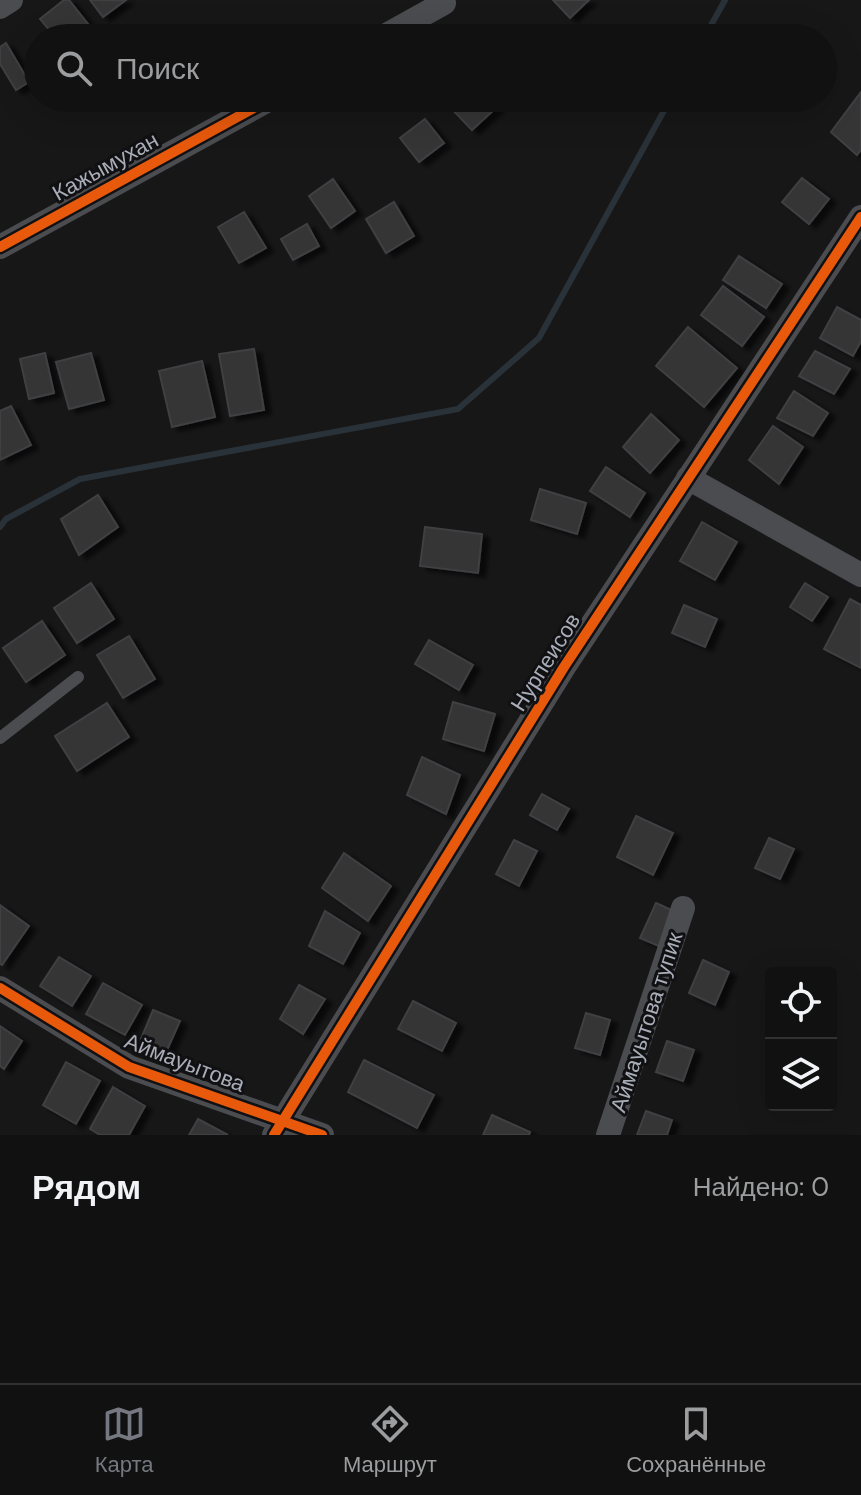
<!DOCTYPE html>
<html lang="ru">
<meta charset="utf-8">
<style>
body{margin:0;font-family:"DM Sans",sans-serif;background:#1a1a1a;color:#f1f3f6}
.controls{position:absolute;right:24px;bottom:24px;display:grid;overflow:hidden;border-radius:8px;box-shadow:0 8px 32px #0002}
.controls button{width:72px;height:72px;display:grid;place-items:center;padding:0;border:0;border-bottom:2px solid #303131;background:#111;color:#f1f3f6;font:40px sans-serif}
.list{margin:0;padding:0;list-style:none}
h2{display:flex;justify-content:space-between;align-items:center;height:104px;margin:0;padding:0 32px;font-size:34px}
h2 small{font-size:26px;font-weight:400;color:#9c9d9f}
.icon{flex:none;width:44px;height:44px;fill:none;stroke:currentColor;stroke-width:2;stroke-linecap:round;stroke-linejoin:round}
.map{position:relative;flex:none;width:861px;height:1135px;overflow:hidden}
.search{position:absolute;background:#111;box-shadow:0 8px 32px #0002;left:24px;right:24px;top:24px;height:88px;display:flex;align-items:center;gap:20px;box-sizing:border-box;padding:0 28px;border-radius:44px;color:#9c9d9f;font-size:30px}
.sheet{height:248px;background:#111}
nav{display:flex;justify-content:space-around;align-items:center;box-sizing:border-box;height:112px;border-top:2px solid #303131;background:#111;font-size:22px;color:#9c9d9f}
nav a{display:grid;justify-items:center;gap:4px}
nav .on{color:#757880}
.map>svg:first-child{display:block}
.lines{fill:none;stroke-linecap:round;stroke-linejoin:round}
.stream{stroke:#2a3239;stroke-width:6}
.building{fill:#353536;stroke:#3f4043;stroke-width:2;filter:url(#shadow)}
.service{stroke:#4b4c50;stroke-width:12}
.minor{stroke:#4b4c50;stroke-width:24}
.cycleway-casing{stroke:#111113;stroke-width:15}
.cycleway{stroke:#e8590c;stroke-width:10}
.labels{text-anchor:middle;stroke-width:6;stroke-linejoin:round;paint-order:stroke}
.street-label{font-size:22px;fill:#a8adb8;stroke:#111113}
</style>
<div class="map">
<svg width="861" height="1135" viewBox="0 0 861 1135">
<defs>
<filter id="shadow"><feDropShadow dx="7" dy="4" stdDeviation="2" flood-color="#0009"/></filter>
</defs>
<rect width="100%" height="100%" fill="#171717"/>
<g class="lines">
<g class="stream">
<polyline points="704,38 725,0"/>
<polyline points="0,527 6,519 80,479 458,409 539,338 671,98"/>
</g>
</g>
<g class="building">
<polygon points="64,0 69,0 89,25 74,38 56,38 40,19"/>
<polygon points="90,0 126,0 103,17"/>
<polygon points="553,0 589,0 570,18"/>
<polygon points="6,43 29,82 16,90 0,64 0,47"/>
<polygon points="861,92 861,150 857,155 831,132"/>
<polygon points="458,98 486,98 496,108 472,130 449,106"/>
<polygon points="425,119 444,143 419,162 400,138"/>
<polygon points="802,178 829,199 809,224 782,202"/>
<polygon points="333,179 355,211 331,228 309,196"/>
<polygon points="394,202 414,236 386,253 366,219"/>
<polygon points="244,212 266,248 239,263 218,227"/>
<polygon points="307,224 319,246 293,260 281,239"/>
<polygon points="739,256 782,284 766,308 723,280"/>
<polygon points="723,286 764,317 742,346 701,315"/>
<polygon points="837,307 861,320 861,341 853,356 820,338"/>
<polygon points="688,327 737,368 704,407 656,366"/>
<polygon points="254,349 264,410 230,416 219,354"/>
<polygon points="815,351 850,369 834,394 799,376"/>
<polygon points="45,353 54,393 29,399 20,359"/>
<polygon points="91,353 104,400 69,409 56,362"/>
<polygon points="202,361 215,417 172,427 159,371"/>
<polygon points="794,391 828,413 813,436 777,418"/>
<polygon points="11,406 31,445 0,460 0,411"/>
<polygon points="651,414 679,440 650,473 623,447"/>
<polygon points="773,426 803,447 779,484 749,460"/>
<polygon points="606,467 645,493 630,517 590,491"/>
<polygon points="540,489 586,503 577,534 531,520"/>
<polygon points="98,495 118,527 79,555 61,519"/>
<polygon points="702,522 737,542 715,580 680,561"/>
<polygon points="425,527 482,534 478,573 420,566"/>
<polygon points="91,583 114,619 77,643 54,608"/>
<polygon points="805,583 828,597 812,621 790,607"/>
<polygon points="850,599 861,605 861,668 824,649"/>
<polygon points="684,605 717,619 705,647 672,633"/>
<polygon points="42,621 65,655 26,682 3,648"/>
<polygon points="129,636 155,679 123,698 97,655"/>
<polygon points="429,640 473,665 459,690 415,664"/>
<polygon points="453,702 495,714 484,751 443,739"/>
<polygon points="107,703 129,737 77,771 55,736"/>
<polygon points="422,757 460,775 446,814 407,795"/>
<polygon points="542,794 569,809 557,830 530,815"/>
<polygon points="636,816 673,833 653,875 617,857"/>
<polygon points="769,838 794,849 780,879 755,868"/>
<polygon points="514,840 537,851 519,886 496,874"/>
<polygon points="344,853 391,886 368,921 322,888"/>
<polygon points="656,903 676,912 661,947 640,938"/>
<polygon points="0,905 29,926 2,965 0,964"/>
<polygon points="325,911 360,933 343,964 309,946"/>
<polygon points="59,957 91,976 72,1006 40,986"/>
<polygon points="703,960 729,972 715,1005 689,993"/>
<polygon points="103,983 142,1005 125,1035 86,1014"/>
<polygon points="299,985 325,999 303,1034 280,1019"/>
<polygon points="413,1001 456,1023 442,1051 398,1029"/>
<polygon points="153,1010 180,1021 164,1057 138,1046"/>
<polygon points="586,1013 610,1020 600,1055 575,1048"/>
<polygon points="0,1026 22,1041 4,1069 0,1066"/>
<polygon points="667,1041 694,1050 683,1081 656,1072"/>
<polygon points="364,1060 434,1095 417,1128 348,1092"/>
<polygon points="66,1062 100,1081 76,1124 43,1105"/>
<polygon points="113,1087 145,1106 129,1135 100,1135 90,1129"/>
<polygon points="646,1111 672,1120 667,1135 637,1135"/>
<polygon points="492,1115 530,1132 529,1135 483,1135"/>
<polygon points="198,1119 228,1135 189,1135"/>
</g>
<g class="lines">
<polyline class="service" points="0,738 78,677"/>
<g class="minor">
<polyline points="0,7 11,0"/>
<polyline points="381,38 444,3"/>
<polyline points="0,247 272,98"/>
<polyline points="688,478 861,575"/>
<polyline points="0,988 129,1067 322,1135"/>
<polyline points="274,1135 564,667 861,217"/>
<polyline points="608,1135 683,908"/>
</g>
<defs>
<g id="cycleway">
<polyline points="0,247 272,98"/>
<polyline points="0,988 129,1067 322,1135"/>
<polyline points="274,1135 564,667 861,217"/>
</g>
</defs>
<use href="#cycleway" class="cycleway-casing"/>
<use href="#cycleway" class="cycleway"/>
</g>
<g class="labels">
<g class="street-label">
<text transform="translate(105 166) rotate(-29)" y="8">Кажымухан</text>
<text transform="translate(545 662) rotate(-58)" y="8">Нурпеисов</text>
<text transform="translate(646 1022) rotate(-72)" y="8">Аймауытова тупик</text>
<text transform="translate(185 1062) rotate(21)" y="8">Аймауытова</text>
</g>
</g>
</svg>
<div class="controls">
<button><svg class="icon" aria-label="locate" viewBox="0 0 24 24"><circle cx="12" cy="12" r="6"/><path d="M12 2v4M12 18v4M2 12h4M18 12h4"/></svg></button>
<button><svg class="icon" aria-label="layers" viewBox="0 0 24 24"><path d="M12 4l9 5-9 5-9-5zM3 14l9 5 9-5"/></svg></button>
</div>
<div class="search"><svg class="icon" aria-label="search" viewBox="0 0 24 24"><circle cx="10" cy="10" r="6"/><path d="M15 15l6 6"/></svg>Поиск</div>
</div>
<section class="sheet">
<h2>Рядом<small>Найдено: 0</small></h2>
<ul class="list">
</ul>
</section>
<nav>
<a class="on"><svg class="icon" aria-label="map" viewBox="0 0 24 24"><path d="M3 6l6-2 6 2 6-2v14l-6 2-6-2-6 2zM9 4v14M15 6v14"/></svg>Карта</a>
<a><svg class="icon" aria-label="directions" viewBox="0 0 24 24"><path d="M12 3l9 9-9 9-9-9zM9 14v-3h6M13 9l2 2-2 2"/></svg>Маршрут</a>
<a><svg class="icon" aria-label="saved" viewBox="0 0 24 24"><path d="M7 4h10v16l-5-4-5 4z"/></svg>Сохранённые</a>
</nav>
